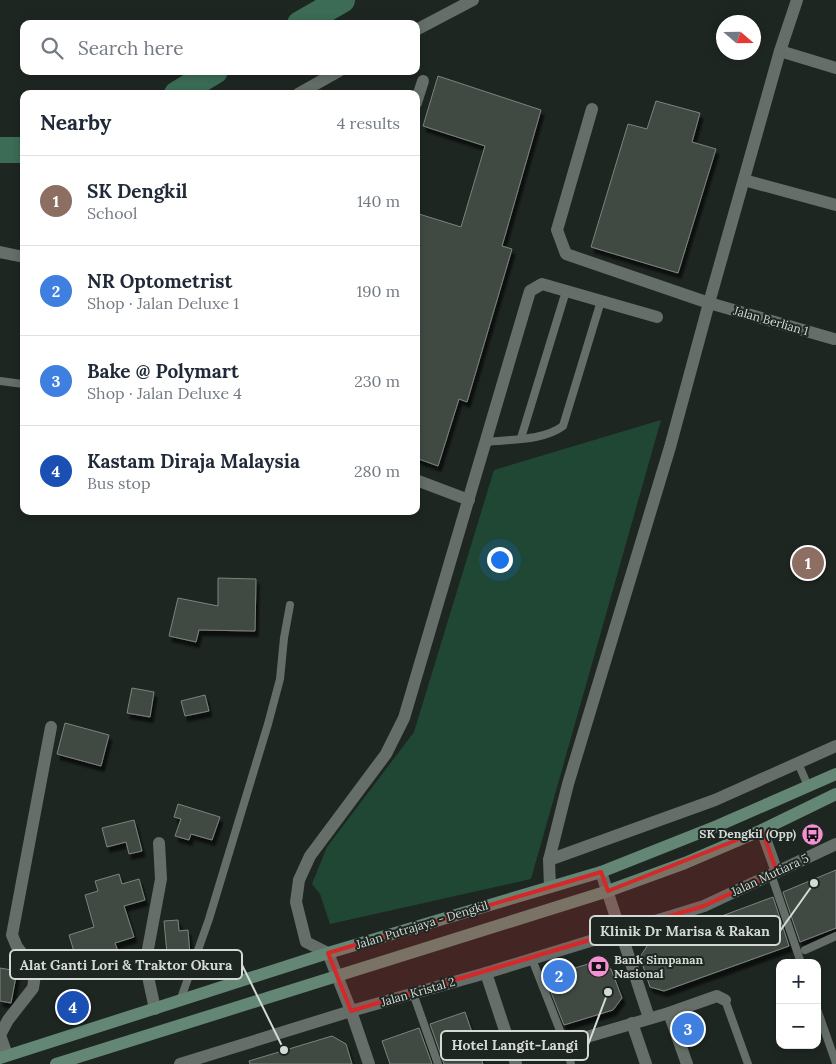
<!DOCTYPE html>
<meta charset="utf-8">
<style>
body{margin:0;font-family:Lora,serif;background:#f2f2f3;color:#1f2937}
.controls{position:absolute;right:15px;bottom:15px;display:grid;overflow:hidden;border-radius:10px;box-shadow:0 2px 8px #0003}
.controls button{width:45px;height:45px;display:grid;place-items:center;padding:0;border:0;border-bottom:1px solid #e0e1e3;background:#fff;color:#1f2937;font:25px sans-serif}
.compass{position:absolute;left:716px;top:15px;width:45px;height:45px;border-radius:50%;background:#fff;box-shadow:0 2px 8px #0003;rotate:110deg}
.you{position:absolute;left:499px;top:559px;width:18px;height:18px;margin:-12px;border:4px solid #fff;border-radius:50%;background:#1a73e8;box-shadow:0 0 0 8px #1a73e833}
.badge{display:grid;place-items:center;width:32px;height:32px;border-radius:50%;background:#7f587d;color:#fff;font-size:16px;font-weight:700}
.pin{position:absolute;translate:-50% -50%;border:2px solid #fff;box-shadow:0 1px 5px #0006}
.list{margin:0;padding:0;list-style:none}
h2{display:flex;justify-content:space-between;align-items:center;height:65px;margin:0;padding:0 20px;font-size:21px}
h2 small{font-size:16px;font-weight:400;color:#747a83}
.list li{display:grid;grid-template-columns:32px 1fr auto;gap:15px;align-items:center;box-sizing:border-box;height:90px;padding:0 20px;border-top:1px solid #e0e1e3}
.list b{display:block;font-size:19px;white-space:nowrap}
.list p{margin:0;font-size:16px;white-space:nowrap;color:#747a83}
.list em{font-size:16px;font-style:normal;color:#747a83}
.icon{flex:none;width:28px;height:28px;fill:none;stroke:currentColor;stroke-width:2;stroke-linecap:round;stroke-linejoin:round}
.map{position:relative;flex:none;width:836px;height:1064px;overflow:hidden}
.search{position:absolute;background:#fff;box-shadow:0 2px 8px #0003;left:20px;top:20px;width:400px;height:55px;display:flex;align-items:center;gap:12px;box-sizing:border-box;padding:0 18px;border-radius:10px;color:#747a83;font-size:19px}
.panel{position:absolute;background:#fff;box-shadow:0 2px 8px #0003;left:20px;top:90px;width:400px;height:425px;border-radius:10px}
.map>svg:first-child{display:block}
.green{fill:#204634}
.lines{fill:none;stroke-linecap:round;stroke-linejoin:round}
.river{stroke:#3c6c55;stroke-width:26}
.building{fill:#404843;stroke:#7b847f;filter:url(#shadow)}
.lane{stroke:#656e69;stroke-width:8}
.street{stroke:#656e69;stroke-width:12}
.secondary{stroke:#638675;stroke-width:12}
.marked{fill:#d62828;fill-opacity:0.2;stroke:#d62828;stroke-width:4;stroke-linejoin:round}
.labels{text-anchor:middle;stroke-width:4;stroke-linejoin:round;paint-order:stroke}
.street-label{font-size:12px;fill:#d5dad7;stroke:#1e2622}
.poi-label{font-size:12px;font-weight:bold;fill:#d5dad7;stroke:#1e2622;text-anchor:end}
.leader{fill:none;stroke:#d5dad7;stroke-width:2}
.callout-dot{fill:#d5dad7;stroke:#1e2622;stroke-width:2}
.callout{fill:#1e2622;stroke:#d5dad7;stroke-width:2}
.callout-label{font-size:14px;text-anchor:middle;font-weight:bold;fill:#d5dad7}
</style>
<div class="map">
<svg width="836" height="1064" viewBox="0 0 836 1064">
<defs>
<filter id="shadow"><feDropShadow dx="3" dy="5.5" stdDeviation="1" flood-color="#0009"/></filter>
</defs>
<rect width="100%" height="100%" fill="#1e2622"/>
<polygon class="green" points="661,420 531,879 330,924 320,894 312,884 327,847 414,732 494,470"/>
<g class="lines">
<g class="river">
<polyline points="300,24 342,0"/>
<polyline points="177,94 215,71"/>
<polyline points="0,150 24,150"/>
</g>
</g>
<g class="building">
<polygon points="438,76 541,110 502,246 512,249 467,402 459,399 438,466 416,458 416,224 419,214 461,227 485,146 423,126"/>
<polygon points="656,101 700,113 692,142 716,149 678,273 591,247 628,124 647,129"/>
<polygon points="218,578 256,579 255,631 199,630 196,642 169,636 178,598 218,606"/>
<polygon points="132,688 154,692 150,717 127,713"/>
<polygon points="205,695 209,711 185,716 181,701"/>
<polygon points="65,723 109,735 101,766 57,754"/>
<polygon points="178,804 220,817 212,840 191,834 189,840 175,836 181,819 174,817"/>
<polygon points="134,820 142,851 129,854 126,842 107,847 102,828"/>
<polygon points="836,870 836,928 800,942 783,892"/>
<polygon points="119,874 122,884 139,879 145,900 124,906 134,937 115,943 119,954 94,962 90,950 75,955 69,935 94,927 85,895 98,891 95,881"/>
<polygon points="773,897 789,946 664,991 650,987 640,957 649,943"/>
<polygon points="178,920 179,931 188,930 190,955 185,955 185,964 168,965 164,921"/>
<polygon points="598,961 611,969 622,998 613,1010 564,1025 545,977"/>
<polygon points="0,968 17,971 11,1003 0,1001"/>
<polygon points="465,1012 483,1064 444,1064 430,1024"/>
<polygon points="419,1028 432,1064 390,1064 382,1041"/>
<polygon points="332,1036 346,1044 352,1064 250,1064 249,1061"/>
</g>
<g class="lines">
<g class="lane">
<polyline points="0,381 23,384"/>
<polyline points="521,438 566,291"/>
<path d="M486,442C510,439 543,441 563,426L601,301"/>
<polyline points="798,763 808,786"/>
<polyline points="771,874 801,963"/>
<polyline points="805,950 836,936"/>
<polyline points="532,959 566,1046 571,1064"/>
<polyline points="413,993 438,1064"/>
<polyline points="725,1000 748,1064"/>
<polyline points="180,1001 209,919 268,724 280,679 284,638 290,605"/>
<polyline points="817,1009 836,1063"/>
</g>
<g class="street">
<polyline points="416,30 473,0"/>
<polyline points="780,51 836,68"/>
<polyline points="298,94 339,71"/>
<polyline points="416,103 423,81"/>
<polyline points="592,109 557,230 566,254 709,303 834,339"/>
<polyline points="744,180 836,205"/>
<polyline points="0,252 24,257"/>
<polyline points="416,480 469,500"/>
<polyline points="762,830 777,872"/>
<polyline points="549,860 715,800 836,746"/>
<polyline points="601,872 649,1018"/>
<polyline points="550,887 549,860 568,784 670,447 709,303 780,51 797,0"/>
<polyline points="486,973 516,1064"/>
<polyline points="155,1009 147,972 148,949 161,879 159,843"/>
<polyline points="669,1013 687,1064"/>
<polyline points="632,1023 646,1064"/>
<polyline points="566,1046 573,1041 669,1013 717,996 725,1000"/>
<polyline points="7,1055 0,1035 8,1020 33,988 35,975 31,965 17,947 12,935 51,727"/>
<polyline points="180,1064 351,1011 486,973 704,906 836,844"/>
<polyline points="369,1064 351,1011 328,953 306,942 296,902 299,880 310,856 386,754 404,718 530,291 542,284 657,317"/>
</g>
<g class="secondary">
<polyline points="0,1058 328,953 601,872 717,826 836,774"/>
<polyline points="56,1064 608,891 685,863 762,830 836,794"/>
</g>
</g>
<path class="marked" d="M762,830L777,872L704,906L351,1011L328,953L601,872L608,891Z"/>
<defs>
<symbol id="bus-disc" viewBox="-11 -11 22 22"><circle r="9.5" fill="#f591d2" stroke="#1e2622"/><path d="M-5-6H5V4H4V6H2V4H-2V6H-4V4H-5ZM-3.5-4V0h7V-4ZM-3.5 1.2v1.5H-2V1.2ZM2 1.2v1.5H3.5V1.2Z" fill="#111"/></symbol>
<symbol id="bank-disc" viewBox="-11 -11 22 22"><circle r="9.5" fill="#f591d2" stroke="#1e2622"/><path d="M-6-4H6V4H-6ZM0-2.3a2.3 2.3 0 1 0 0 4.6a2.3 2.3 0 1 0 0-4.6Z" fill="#111"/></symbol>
</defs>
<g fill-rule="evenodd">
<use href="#bus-disc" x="800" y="822" width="25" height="25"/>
<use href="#bank-disc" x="586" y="954" width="25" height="25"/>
</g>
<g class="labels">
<g class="street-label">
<text transform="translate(771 321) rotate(16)" y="4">Jalan Berlian 1</text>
<text transform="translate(770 875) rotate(-25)" y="4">Jalan Mutiara 5</text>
<text transform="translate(422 925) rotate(-17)" y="4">Jalan Putrajaya - Dengkil</text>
<text transform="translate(418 992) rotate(-16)" y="4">Jalan Kristal 2</text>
</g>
<g class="poi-label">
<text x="796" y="838">SK Dengkil (Opp)</text>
<text x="614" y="964" text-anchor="start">Bank Simpanan<tspan x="614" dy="14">Nasional</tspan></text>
</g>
</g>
<path class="leader" d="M814 883L780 931M284 1050L242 965M608 992L588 1045"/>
<g class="callout-dot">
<circle cx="814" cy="883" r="5"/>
<circle cx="284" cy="1050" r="5"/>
<circle cx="608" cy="992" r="5"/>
</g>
<g class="callout">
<rect x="590" y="916" width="190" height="29" rx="5"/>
<rect x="10" y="950" width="232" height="29" rx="5"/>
<rect x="441" y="1031" width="147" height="29" rx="5"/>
</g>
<g class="callout-label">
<text x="685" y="936">Klinik Dr Marisa &amp; Rakan</text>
<text x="126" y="970">Alat Ganti Lori &amp; Traktor Okura</text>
<text x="515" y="1050">Hotel Langit-Langi</text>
</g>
</svg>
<div class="controls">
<button>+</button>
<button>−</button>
</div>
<svg class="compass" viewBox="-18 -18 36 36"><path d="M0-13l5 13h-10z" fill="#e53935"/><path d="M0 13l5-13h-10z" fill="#747a83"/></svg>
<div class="you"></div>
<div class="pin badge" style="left:808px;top:563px;background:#8d6e63">1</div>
<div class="pin badge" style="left:559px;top:976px;background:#3f7fe0">2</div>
<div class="pin badge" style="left:688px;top:1029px;background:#3f7fe0">3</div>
<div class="pin badge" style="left:73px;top:1007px;background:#1a4fb4">4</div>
<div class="search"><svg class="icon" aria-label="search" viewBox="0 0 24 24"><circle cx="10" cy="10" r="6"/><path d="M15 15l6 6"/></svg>Search here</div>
<section class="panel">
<h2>Nearby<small>4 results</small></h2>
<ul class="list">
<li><span class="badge" style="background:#8d6e63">1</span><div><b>SK Dengkil</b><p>School</p></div><em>140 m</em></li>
<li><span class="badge" style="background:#3f7fe0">2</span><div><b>NR Optometrist</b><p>Shop · Jalan Deluxe 1</p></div><em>190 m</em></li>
<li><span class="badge" style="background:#3f7fe0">3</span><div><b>Bake @ Polymart</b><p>Shop · Jalan Deluxe 4</p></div><em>230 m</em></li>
<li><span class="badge" style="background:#1a4fb4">4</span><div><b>Kastam Diraja Malaysia</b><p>Bus stop</p></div><em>280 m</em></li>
</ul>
</section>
</div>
